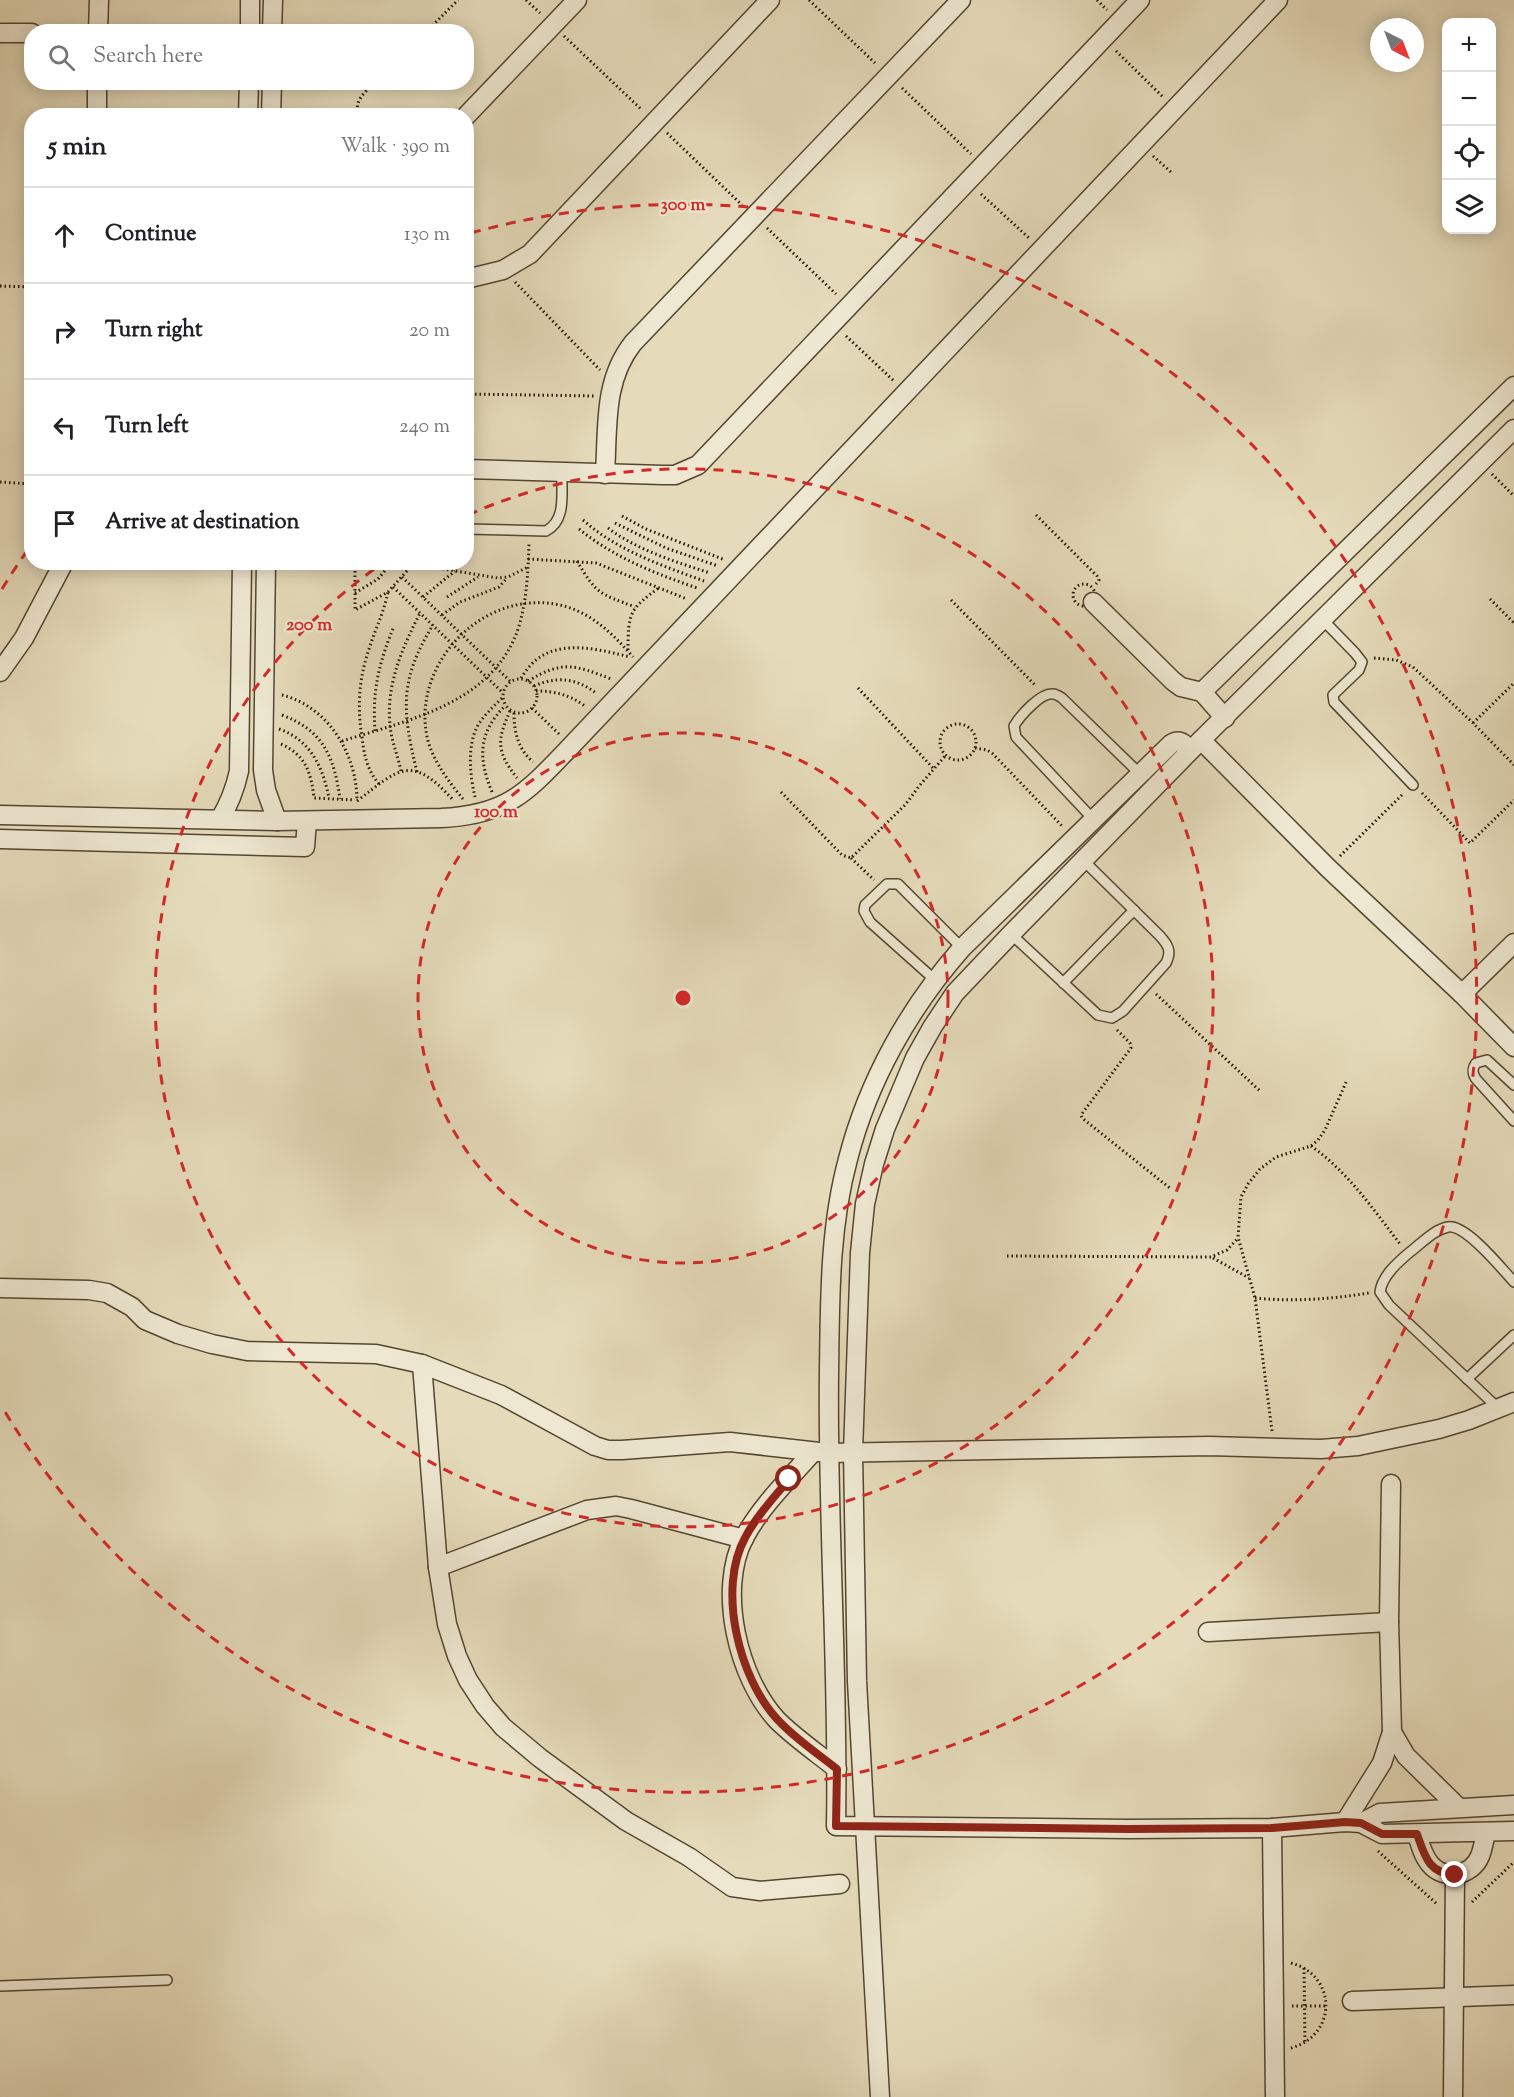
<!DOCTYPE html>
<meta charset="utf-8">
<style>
body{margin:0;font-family:"Sorts Mill Goudy",serif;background:#f2f2f2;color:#202124}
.controls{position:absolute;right:18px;top:18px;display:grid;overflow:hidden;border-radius:12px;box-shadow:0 3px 15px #0003}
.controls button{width:54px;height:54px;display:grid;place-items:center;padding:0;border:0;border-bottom:2px solid #e0e0e0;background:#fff;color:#202124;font:30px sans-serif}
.compass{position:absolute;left:1370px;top:18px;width:54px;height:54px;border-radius:50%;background:#fff;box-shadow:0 3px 15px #0003;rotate:138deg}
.stop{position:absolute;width:18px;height:18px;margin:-14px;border:4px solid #8f2418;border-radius:50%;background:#fff}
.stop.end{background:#8f2418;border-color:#fff;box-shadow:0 2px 6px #0008}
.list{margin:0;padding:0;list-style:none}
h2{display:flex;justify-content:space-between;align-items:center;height:78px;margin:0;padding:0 24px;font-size:26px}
h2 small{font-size:20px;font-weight:400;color:#757577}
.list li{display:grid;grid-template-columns:39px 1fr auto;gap:18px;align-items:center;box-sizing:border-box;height:96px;padding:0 24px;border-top:2px solid #e0e0e0}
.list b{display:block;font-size:22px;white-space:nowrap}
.list em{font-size:20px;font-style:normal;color:#757577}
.icon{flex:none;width:33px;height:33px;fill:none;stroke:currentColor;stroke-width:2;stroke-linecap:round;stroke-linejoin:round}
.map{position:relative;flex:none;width:1514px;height:2097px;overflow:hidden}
.search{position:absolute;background:#fff;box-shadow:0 3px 15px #0003;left:24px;top:24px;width:450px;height:66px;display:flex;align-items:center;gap:15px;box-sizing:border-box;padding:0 21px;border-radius:24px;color:#757577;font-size:22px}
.panel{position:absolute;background:#fff;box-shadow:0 3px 15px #0003;left:24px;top:108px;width:450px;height:462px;border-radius:24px}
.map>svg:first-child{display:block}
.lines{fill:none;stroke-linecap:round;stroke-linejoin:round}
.service-casing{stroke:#544630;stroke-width:12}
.minor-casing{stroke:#544630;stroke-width:21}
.path{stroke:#231402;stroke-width:3;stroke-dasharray:1.5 3;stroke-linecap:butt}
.service{stroke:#eee8d2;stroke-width:9}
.minor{stroke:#eee8d2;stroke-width:18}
.route{stroke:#8f2418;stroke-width:8}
.ring{fill:none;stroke:#d62828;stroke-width:3;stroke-dasharray:10 8}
.centre{fill:#d62828;stroke:#eee8d2;stroke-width:3}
.ring-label{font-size:18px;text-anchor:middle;font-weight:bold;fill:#d62828;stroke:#eee8d2;stroke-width:4.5;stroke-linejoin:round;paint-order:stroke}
</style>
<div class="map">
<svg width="1514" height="2097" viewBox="0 0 1514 2097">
<rect width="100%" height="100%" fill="#e5dbba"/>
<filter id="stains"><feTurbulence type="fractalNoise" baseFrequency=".00333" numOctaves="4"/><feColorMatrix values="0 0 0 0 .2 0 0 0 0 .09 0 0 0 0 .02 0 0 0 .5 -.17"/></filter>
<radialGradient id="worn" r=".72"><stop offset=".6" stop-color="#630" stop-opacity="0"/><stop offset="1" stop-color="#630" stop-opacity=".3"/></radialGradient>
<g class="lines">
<defs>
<g id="service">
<path d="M466,529L546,531C567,520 561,493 562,472"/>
<polyline points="1323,620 1355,653 1362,662 1359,670 1333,695 1334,702 1413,785"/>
<path d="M1093,819L1016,737L1014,726C1020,716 1041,692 1053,694C1055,694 1059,696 1062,698L1139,773"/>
<path d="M1011,934L1098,1015L1112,1018L1123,1011L1166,963C1172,951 1168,945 1160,936L1083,860"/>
<polyline points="935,980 870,922 864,911 865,905 887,884 898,884 962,948"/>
<polyline points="1063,983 1134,910"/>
<path d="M1514,1085L1487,1060L1476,1063C1472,1069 1472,1073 1476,1079L1514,1121"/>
<polyline points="1467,1379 1514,1335"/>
<path d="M1498,1408L1389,1305L1380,1292C1382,1276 1398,1262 1410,1252C1422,1243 1433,1230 1448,1227C1466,1224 1502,1269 1514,1282"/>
<polyline points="0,1986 167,1980"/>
</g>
<g id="minor">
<polyline points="98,32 99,0"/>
<polyline points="250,32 250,0"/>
<polyline points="272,32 273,0"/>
<polyline points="0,33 32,33"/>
<polyline points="97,116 97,82"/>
<polyline points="248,116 249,82"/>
<polyline points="271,116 272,82"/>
<polyline points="466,116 577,0"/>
<polyline points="466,279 503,270 530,254 770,0"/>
<polyline points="466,469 663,475 675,475 698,465 1140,0"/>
<path d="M605,474C608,427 603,381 633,343L961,0"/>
<polyline points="266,562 263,770 266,790 277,821"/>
<polyline points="1093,602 1173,681 1181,687 1202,692 1225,718"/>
<polyline points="0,672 24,638 64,562"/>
<polyline points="1202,692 1514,386"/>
<polyline points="1201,740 1328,868 1462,994 1514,1047"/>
<path d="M1191,750C1184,744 1180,738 1171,744L962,948C909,1008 868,1081 848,1159C829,1229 830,1302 829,1373C827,1524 839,1675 836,1826L1129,1829L1272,1828L1345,1822L1361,1823L1382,1834L1514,1831"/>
<path d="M0,815L277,821L441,818C508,815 527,792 571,746L1278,0"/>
<path d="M220,819C230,803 235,789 239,771L242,562"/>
<polyline points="0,839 305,847 307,821"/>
<polyline points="1462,994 1514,943"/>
<polyline points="0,1288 89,1290 107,1293 132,1307 145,1320 178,1334 212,1344 247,1351 376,1354 422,1364 501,1395 595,1446 608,1450 622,1450 730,1442 828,1453 1209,1446 1321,1449 1358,1446 1439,1429 1469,1420 1514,1402"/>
<polyline points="422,1364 438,1567 447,1624 457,1656 468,1680 485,1706 503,1727 540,1758 626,1821 689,1857 732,1887 760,1891 840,1884"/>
<path d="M813,1452C789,1479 761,1506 744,1538C717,1590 738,1678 777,1720C795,1738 817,1753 837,1769"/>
<polyline points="438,1567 587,1510 616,1506 631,1509 744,1539"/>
<polyline points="1208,1632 1389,1622"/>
<polyline points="1392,1732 1406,1756 1458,1807"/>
<polyline points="1345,1822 1382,1763 1392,1732 1389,1622 1391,1484"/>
<polyline points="1361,1823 1380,1813 1514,1805"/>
<polyline points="1272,1828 1275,2097"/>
<path d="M1417,1834C1420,1844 1423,1856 1430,1864C1444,1881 1472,1876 1480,1856C1483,1849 1484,1840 1486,1833"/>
<polyline points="1352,2001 1514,1995"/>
<polyline points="880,2097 857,1681 853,1452 860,1253 865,1204 874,1164 885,1129 915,1058 933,1026 955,993 1011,934 1191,750 1514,429"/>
<polyline points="1453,2097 1455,1875"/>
</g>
</defs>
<use href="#service" class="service-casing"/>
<use href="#minor" class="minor-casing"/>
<g class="path">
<polyline points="526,0 540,13"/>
<polyline points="809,0 875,63"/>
<polyline points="1097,0 1107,10"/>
<polyline points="426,32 458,0"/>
<polyline points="564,36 642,110"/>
<polyline points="1116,51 1163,97"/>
<polyline points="902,88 971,154"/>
<path d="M359,116C353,100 365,93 375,82"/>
<polyline points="667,133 742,205"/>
<polyline points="1153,156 1172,173"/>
<polyline points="981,194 1029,238"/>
<polyline points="767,228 836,294"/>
<polyline points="515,282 600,370"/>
<polyline points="0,286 32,287"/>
<polyline points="846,336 894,381"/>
<polyline points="466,394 594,396"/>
<polyline points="1492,474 1514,496"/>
<polyline points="0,482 32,484"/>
<polyline points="1036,515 1097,576 1099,580 1096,584"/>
<polyline points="622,516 646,529 725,560"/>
<path d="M583,520C618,551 661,565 704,581"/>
<polyline points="615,523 666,548 718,566"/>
<path d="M608,528C637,550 676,562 710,573"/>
<path d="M579,529C615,558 654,573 697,588"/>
<polyline points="528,559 596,563 687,599"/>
<path d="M577,561C597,595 599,593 635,607"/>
<polyline points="355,562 355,610 388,592 413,564 498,578 508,577 528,567"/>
<polyline points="402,577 510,681"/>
<circle cx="1084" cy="595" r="11"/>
<polyline points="393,587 502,692"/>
<polyline points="355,593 378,579 392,562"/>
<polyline points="423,597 455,571"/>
<polyline points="447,597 478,577"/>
<polyline points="1490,599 1514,623"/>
<polyline points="951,600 1035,685"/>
<polyline points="442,615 460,602 499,587 507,578"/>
<path d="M628,650C628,612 630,609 660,587"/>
<polyline points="1374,658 1396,660 1413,667 1473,723 1514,765"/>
<path d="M521,678C525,672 530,665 536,660C562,639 601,650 630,657"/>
<circle cx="520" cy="696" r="17"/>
<path d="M528,681C563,660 575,665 611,679"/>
<path d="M534,686C557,676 576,678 596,693"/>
<polyline points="858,688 934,769"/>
<path d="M536,691C555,691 570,695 585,706"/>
<path d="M282,695C329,707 357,755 357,801"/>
<polyline points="532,708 559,734"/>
<path d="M510,711C497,740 496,751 517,778"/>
<path d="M514,713C514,732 518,749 533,762"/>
<path d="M282,715C324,731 334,757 340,799"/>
<polyline points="1473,723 1514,683"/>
<circle cx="958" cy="742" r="18"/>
<path d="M279,729C311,740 323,768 329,798"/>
<path d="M375,731C372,690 379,663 394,626"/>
<path d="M342,741C409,720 495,703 519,626C527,599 528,571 529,544"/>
<path d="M281,744C306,755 311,773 314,798L355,800"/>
<polyline points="975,748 987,750 993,754 1062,826"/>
<path d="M401,771C398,756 391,740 390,725C386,684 402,649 420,613"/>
<path d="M417,772C402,711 399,680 433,625"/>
<path d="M379,784C367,770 364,755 362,737C357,707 359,678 369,649C375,630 384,612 388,592"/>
<path d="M492,792C478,758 478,733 505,706"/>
<polyline points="781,792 842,855 851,858 905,805 920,785 946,755"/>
<polyline points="1422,793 1470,843 1514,800"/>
<path d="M475,797C470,776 467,747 477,727C483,716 493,707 502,698"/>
<path d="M463,799C449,782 434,762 428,741C409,665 483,588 560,605C591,612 613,634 633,657"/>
<path d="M357,801C399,769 411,753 453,800"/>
<polyline points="1340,856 1404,793"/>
<polyline points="851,858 874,880"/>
<polyline points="1156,994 1260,1091"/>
<polyline points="1117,1030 1130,1043 1131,1048 1081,1115 1082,1118 1171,1189"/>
<path d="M1311,1146C1348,1172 1373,1209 1400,1244"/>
<polyline points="1007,1256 1211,1257 1227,1250 1238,1238"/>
<polyline points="1213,1258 1249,1278"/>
<path d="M1255,1298C1294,1302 1331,1299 1369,1293"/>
<polyline points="1272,1431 1255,1298 1238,1237 1241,1197 1248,1184 1260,1169 1276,1157 1311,1146 1318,1140 1325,1130 1347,1080"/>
<polyline points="1378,1851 1438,1905"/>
<polyline points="1472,1902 1514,1862"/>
<path d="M1291,1963C1337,1975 1338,2035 1291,2048"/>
<polyline points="1304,1968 1305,2043"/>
<polyline points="1292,2006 1326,2006"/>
</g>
<use href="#service" class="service"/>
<use href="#minor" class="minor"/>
</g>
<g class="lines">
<path class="route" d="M789,1479C774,1498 756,1516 745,1538C717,1589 739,1678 777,1719C794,1738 817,1753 837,1769L836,1826L1129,1829L1272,1828L1345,1822L1361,1823L1382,1834H1417C1425,1856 1428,1873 1455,1875"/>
</g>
<g class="ring">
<circle cx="683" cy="998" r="265"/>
<path d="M468 515A529 529 0 1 1 380 565"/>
<path d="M2 589A794 794 0 0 1 29 548M471 233A794 794 0 1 1 2 1407"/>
</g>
<circle cx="683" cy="998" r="9" class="centre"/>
<g class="ring-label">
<text x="683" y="210">300 m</text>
<text x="309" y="630">200 m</text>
<text x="496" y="817">100 m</text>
</g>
<rect width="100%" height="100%" filter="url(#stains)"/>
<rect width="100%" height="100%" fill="url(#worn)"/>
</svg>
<div class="controls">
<button>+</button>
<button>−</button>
<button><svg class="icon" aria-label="locate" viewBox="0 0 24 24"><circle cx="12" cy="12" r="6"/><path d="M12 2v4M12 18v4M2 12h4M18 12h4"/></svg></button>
<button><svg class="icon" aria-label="layers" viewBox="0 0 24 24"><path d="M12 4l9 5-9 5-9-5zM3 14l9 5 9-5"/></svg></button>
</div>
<svg class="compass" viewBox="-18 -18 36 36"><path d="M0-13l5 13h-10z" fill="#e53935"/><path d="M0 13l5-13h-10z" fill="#757577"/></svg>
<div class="stop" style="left:789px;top:1479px"></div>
<div class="stop end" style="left:1455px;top:1875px"></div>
<div class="search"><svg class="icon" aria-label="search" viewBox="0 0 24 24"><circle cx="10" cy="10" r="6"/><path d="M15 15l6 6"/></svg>Search here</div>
<section class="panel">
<h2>5 min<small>Walk · 390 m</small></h2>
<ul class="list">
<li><svg class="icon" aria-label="ahead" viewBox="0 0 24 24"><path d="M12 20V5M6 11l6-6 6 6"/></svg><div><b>Continue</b></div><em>130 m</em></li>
<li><svg class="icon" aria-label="right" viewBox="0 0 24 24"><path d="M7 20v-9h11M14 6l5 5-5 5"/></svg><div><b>Turn right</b></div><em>20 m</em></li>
<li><svg class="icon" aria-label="left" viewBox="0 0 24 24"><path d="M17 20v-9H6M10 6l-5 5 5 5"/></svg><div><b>Turn left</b></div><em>240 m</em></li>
<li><svg class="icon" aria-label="arrive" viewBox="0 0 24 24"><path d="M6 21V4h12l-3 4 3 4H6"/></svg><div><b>Arrive at destination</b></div></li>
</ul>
</section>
</div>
